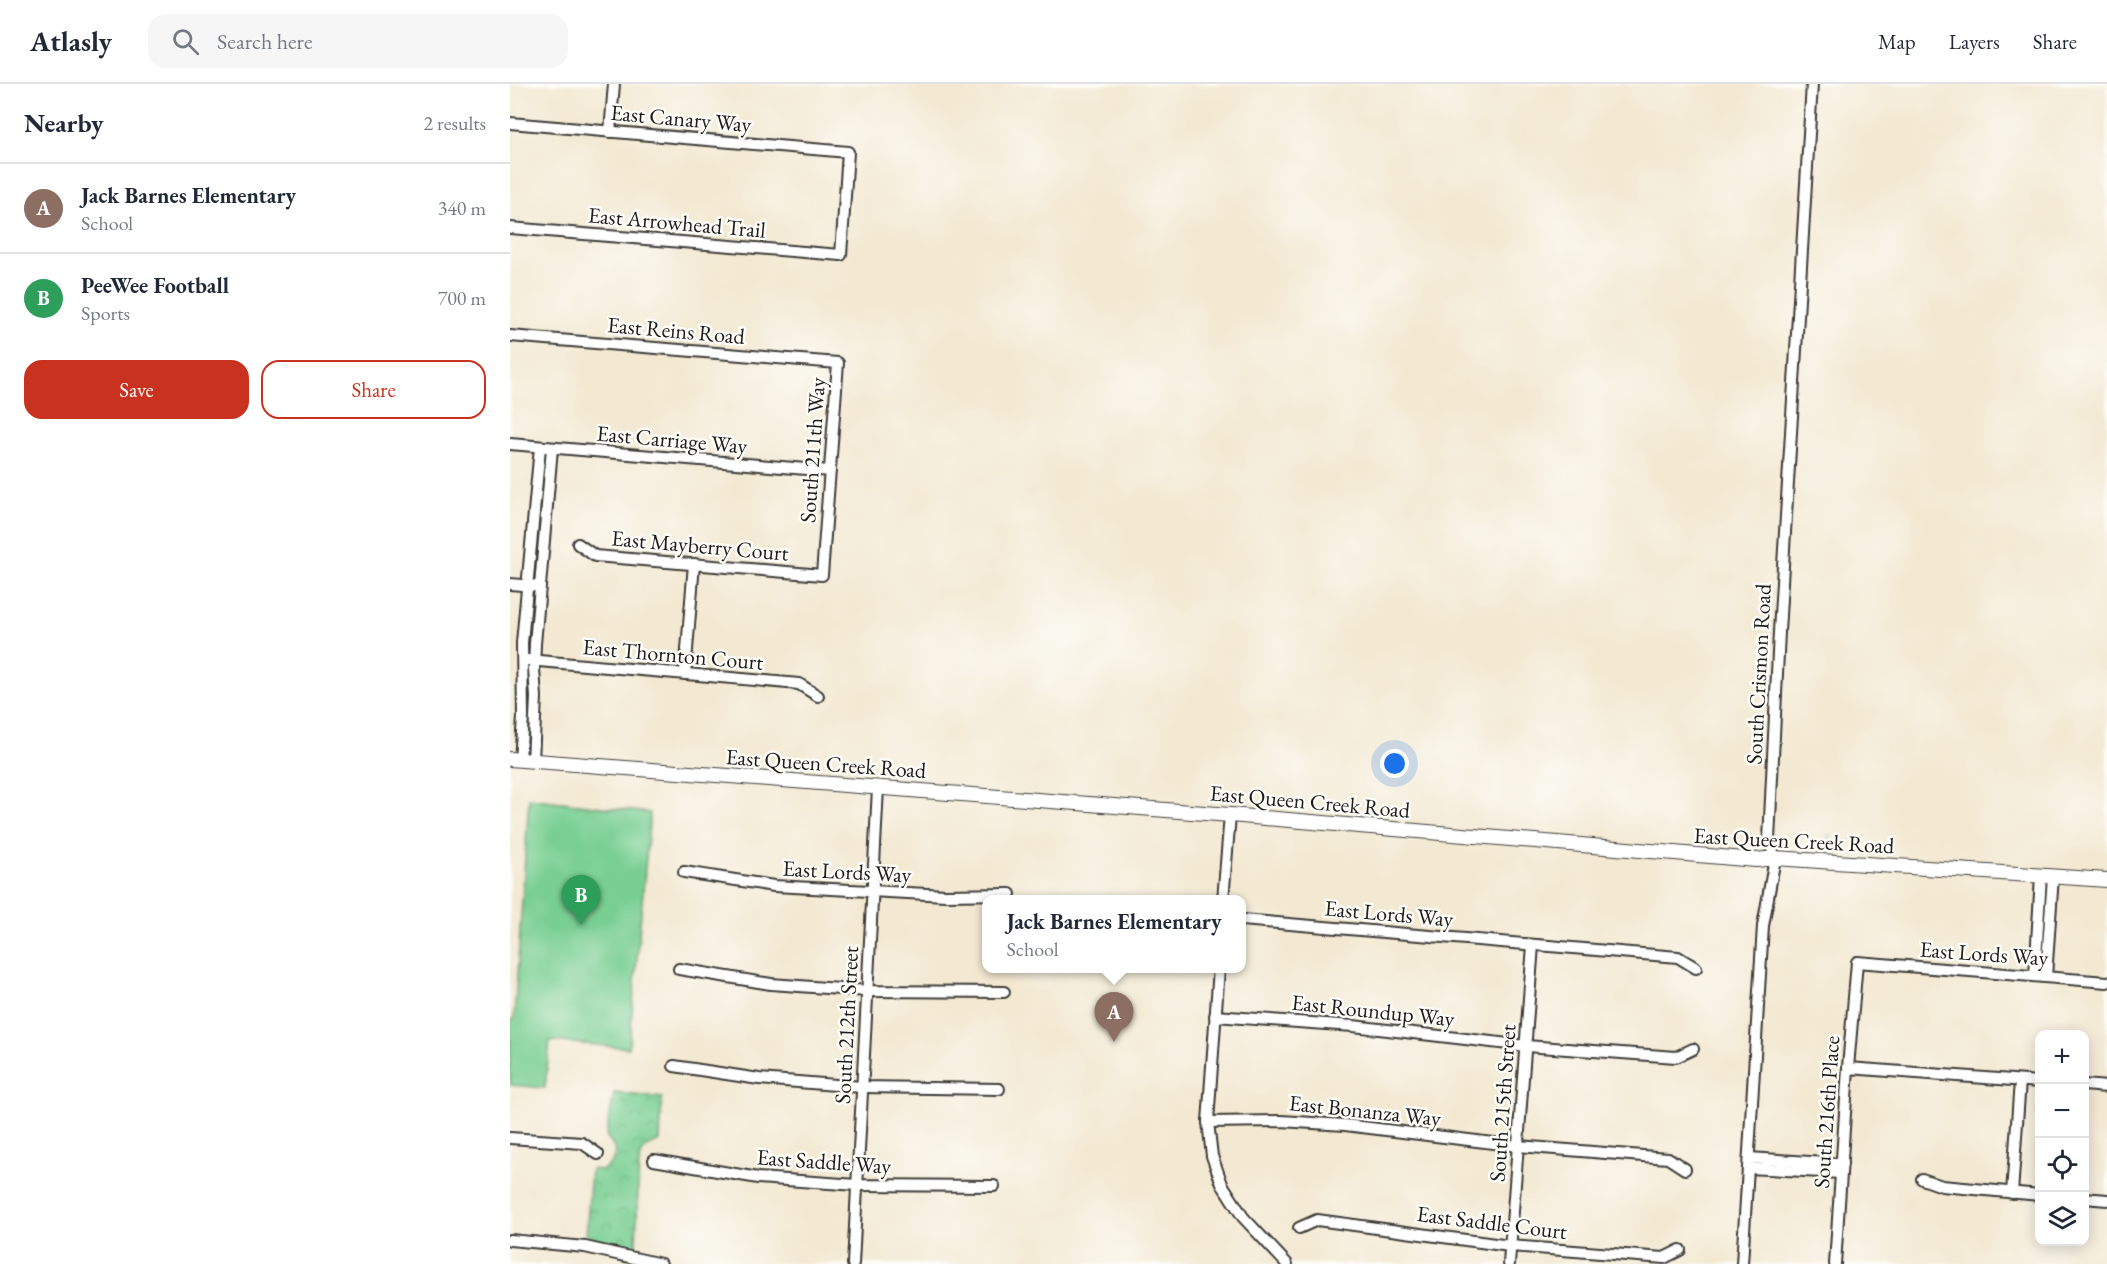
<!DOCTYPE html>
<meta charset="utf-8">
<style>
body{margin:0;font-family:"EB Garamond",serif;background:#f6f6f7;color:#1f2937}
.controls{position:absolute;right:18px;bottom:18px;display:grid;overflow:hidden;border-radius:12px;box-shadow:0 3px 15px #0003}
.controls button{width:54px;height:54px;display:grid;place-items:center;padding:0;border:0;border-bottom:2px solid #e0e1e3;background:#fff;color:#1f2937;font:30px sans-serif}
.you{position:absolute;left:885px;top:680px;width:21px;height:21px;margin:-15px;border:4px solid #fff;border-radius:50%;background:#1a73e8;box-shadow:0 0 0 9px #1a73e833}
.badge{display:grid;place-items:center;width:39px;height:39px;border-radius:50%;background:#c8321e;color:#fff;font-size:20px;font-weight:700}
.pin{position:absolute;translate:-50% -50px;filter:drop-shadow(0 2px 3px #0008)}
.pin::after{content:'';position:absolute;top:32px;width:21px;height:18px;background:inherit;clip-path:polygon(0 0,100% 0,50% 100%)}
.popup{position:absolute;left:472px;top:811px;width:264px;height:78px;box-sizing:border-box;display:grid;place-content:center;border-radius:12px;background:#fff;filter:drop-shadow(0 2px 4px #0005);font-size:20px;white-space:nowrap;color:#747a83}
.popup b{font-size:22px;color:#1f2937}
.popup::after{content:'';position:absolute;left:50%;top:100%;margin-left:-12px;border:12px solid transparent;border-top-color:#fff}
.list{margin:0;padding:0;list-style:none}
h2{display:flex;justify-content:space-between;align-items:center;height:78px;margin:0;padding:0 24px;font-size:26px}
h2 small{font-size:20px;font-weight:400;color:#747a83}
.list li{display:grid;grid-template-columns:39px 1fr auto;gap:18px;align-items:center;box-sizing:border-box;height:90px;padding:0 24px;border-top:2px solid #e0e1e3}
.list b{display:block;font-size:22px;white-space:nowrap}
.list p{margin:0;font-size:20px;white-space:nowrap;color:#747a83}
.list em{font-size:20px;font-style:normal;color:#747a83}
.actions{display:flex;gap:12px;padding:18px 24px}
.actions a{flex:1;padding:14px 0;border:2px solid #c8321e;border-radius:18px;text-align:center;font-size:21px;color:#c8321e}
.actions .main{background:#c8321e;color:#fff}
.icon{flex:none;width:33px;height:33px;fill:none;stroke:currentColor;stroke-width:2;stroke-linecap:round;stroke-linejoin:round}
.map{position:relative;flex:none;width:1597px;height:1180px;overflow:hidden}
header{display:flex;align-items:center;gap:36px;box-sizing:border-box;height:84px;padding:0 30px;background:#fff;border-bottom:2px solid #e0e1e3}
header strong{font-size:28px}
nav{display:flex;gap:33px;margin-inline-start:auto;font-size:21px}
.search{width:420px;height:54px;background:#f6f6f7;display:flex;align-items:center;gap:15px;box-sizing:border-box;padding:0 21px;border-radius:18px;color:#747a83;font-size:22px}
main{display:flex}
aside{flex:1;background:#fff}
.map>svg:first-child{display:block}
.grass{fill:#79cf93;stroke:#4a7658;stroke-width:1.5}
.park{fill:url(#park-crowns);stroke:#4a7658;stroke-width:1.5}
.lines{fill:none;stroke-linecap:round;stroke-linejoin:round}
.stream{stroke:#62c7e0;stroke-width:2}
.minor-casing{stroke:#3c3b37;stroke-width:14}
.major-casing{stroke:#3c3b37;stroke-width:16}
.minor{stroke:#fff;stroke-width:10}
.major{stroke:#fff;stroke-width:14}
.labels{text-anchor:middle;stroke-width:5;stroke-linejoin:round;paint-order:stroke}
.street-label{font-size:22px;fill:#1c1c1c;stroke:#fdfcf7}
</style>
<header>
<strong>Atlasly</strong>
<div class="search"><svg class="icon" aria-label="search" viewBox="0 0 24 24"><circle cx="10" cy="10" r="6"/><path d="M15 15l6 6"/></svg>Search here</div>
<nav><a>Map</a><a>Layers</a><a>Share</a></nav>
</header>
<main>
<aside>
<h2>Nearby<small>2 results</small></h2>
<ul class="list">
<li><span class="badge" style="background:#8d6e63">A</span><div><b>Jack Barnes Elementary</b><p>School</p></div><em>340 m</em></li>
<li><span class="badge" style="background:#2e9e5b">B</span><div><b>PeeWee Football</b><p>Sports</p></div><em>700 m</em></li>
</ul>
<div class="actions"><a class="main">Save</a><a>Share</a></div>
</aside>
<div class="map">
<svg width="1597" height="1180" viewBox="0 0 1597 1180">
<defs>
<pattern id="park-crowns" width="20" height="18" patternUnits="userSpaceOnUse" patternTransform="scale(1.5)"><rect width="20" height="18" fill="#79cf93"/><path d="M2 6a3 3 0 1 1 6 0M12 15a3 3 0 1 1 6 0" fill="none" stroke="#68b17e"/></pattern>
</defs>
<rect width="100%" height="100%" fill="#fdfcf7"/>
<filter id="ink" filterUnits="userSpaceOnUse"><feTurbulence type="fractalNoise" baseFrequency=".0167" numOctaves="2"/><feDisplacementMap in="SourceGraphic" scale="12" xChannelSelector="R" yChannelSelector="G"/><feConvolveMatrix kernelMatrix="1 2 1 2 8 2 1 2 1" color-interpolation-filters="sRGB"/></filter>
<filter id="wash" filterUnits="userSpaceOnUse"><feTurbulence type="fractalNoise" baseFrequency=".008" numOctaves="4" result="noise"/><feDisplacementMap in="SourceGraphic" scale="24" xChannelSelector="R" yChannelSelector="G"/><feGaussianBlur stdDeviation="1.35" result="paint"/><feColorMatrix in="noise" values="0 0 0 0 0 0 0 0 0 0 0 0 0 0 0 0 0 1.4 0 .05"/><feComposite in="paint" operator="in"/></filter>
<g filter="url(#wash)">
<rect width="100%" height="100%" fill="#f3e8d1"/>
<polygon class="grass" points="19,714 140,729 119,964 40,957 35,1004 0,1001 0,936 4,935"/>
<polygon class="park" points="104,1009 152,1014 150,1057 136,1063 129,1075 126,1164 76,1153 81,1085 93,1086 102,1078 106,1067 96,1051"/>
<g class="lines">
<polyline class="stream" points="1319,767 1320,750"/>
</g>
</g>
<g filter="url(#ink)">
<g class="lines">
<defs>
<g id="minor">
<polyline points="0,39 338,68 331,171 0,144"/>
<polyline points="100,48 104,0"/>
<polyline points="0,252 328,279 312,491 85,472 68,460"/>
<polyline points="0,360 320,387"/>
<polyline points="0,500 24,502"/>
<polyline points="18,576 289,600 308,612"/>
<polyline points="175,590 184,480"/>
<polyline points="10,676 13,633 12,559 30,363"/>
<polyline points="23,677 26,613 24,585 25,560 42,364"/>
<polyline points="174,788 264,802 436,811 500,810"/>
<polyline points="713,816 720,731"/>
<polyline points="732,836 1168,873 1186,884"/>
<polyline points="709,884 698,1038 702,1072 712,1100 733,1133 777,1180"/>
<polyline points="169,885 261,900 358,907 494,908"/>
<polyline points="1525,892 1531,792"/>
<polyline points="1536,893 1543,792"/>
<polyline points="705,932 843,942 1016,962 1166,973 1183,965"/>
<polyline points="164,982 249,995 352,1003 489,1005"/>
<polyline points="1338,984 1530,998"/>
<polyline points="1574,1001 1597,1003"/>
<polyline points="698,1038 771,1037 835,1041 1008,1062 1158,1074 1175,1085"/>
<polyline points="0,1054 72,1059 88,1070"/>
<polyline points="1239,1074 1332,1080"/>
<polyline points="144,1076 248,1094 347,1101 484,1102"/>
<polyline points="1238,1084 1331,1089"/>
<polyline points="1412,1095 1432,1102 1530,1111"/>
<polyline points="1502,1109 1510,997"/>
<polyline points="1574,1114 1597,1116"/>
<polyline points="789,1144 807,1136 1000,1162 1154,1174 1170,1166"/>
<polyline points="0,1156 75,1163 151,1180"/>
<polyline points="343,1180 368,704"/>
<polyline points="999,1180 1023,861"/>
<polyline points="1232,1180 1253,842 1265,774 1259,756 1269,548 1302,0"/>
<polyline points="1325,1180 1338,984 1347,878 1597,898"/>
</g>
<polyline id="major" points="0,675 720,731 1246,776 1265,774 1597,796"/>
</defs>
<use href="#minor" class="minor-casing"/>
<use href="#major" class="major-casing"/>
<use href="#minor" class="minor"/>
<use href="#major" class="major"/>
</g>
</g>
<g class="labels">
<g class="street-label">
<text transform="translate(171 34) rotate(5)" y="8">East Canary Way</text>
<text transform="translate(167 138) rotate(5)" y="8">East Arrowhead Trail</text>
<text transform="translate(166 246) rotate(5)" y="8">East Reins Road</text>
<text transform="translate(162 355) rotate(5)" y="8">East Carriage Way</text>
<text transform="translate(302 366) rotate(-86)" y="8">South 211th Way</text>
<text transform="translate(190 461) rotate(5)" y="8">East Mayberry Court</text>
<text transform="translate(163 570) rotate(5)" y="8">East Thornton Court</text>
<text transform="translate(1248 590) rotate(-87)" y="8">South Crismon Road</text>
<text transform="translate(316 679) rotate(4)" y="8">East Queen Creek Road</text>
<text transform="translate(800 717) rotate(5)" y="8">East Queen Creek Road</text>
<text transform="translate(1284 756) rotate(3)" y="8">East Queen Creek Road</text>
<text transform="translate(337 787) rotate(3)" y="8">East Lords Way</text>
<text transform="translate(879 829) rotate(5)" y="8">East Lords Way</text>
<text transform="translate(1474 869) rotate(4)" y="8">East Lords Way</text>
<text transform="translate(863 926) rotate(6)" y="8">East Roundup Way</text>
<text transform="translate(336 941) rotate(-87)" y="8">South 212th Street</text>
<text transform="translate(992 1019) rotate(-86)" y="8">South 215th Street</text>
<text transform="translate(855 1026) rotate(6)" y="8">East Bonanza Way</text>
<text transform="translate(1316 1028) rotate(-86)" y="8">South 216th Place</text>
<text transform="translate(314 1077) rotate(4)" y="8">East Saddle Way</text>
<text transform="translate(982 1138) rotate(7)" y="8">East Saddle Court</text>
</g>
</g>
</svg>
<div class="controls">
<button>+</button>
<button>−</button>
<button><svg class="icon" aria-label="locate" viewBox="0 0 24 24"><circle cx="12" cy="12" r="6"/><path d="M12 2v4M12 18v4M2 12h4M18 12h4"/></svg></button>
<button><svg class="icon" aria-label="layers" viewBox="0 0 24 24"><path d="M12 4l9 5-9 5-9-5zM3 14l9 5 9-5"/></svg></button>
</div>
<div class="you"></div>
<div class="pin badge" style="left:604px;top:958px;background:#8d6e63">A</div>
<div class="popup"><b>Jack Barnes Elementary</b>School</div>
<div class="pin badge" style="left:71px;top:841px;background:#2e9e5b">B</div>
</div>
</main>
